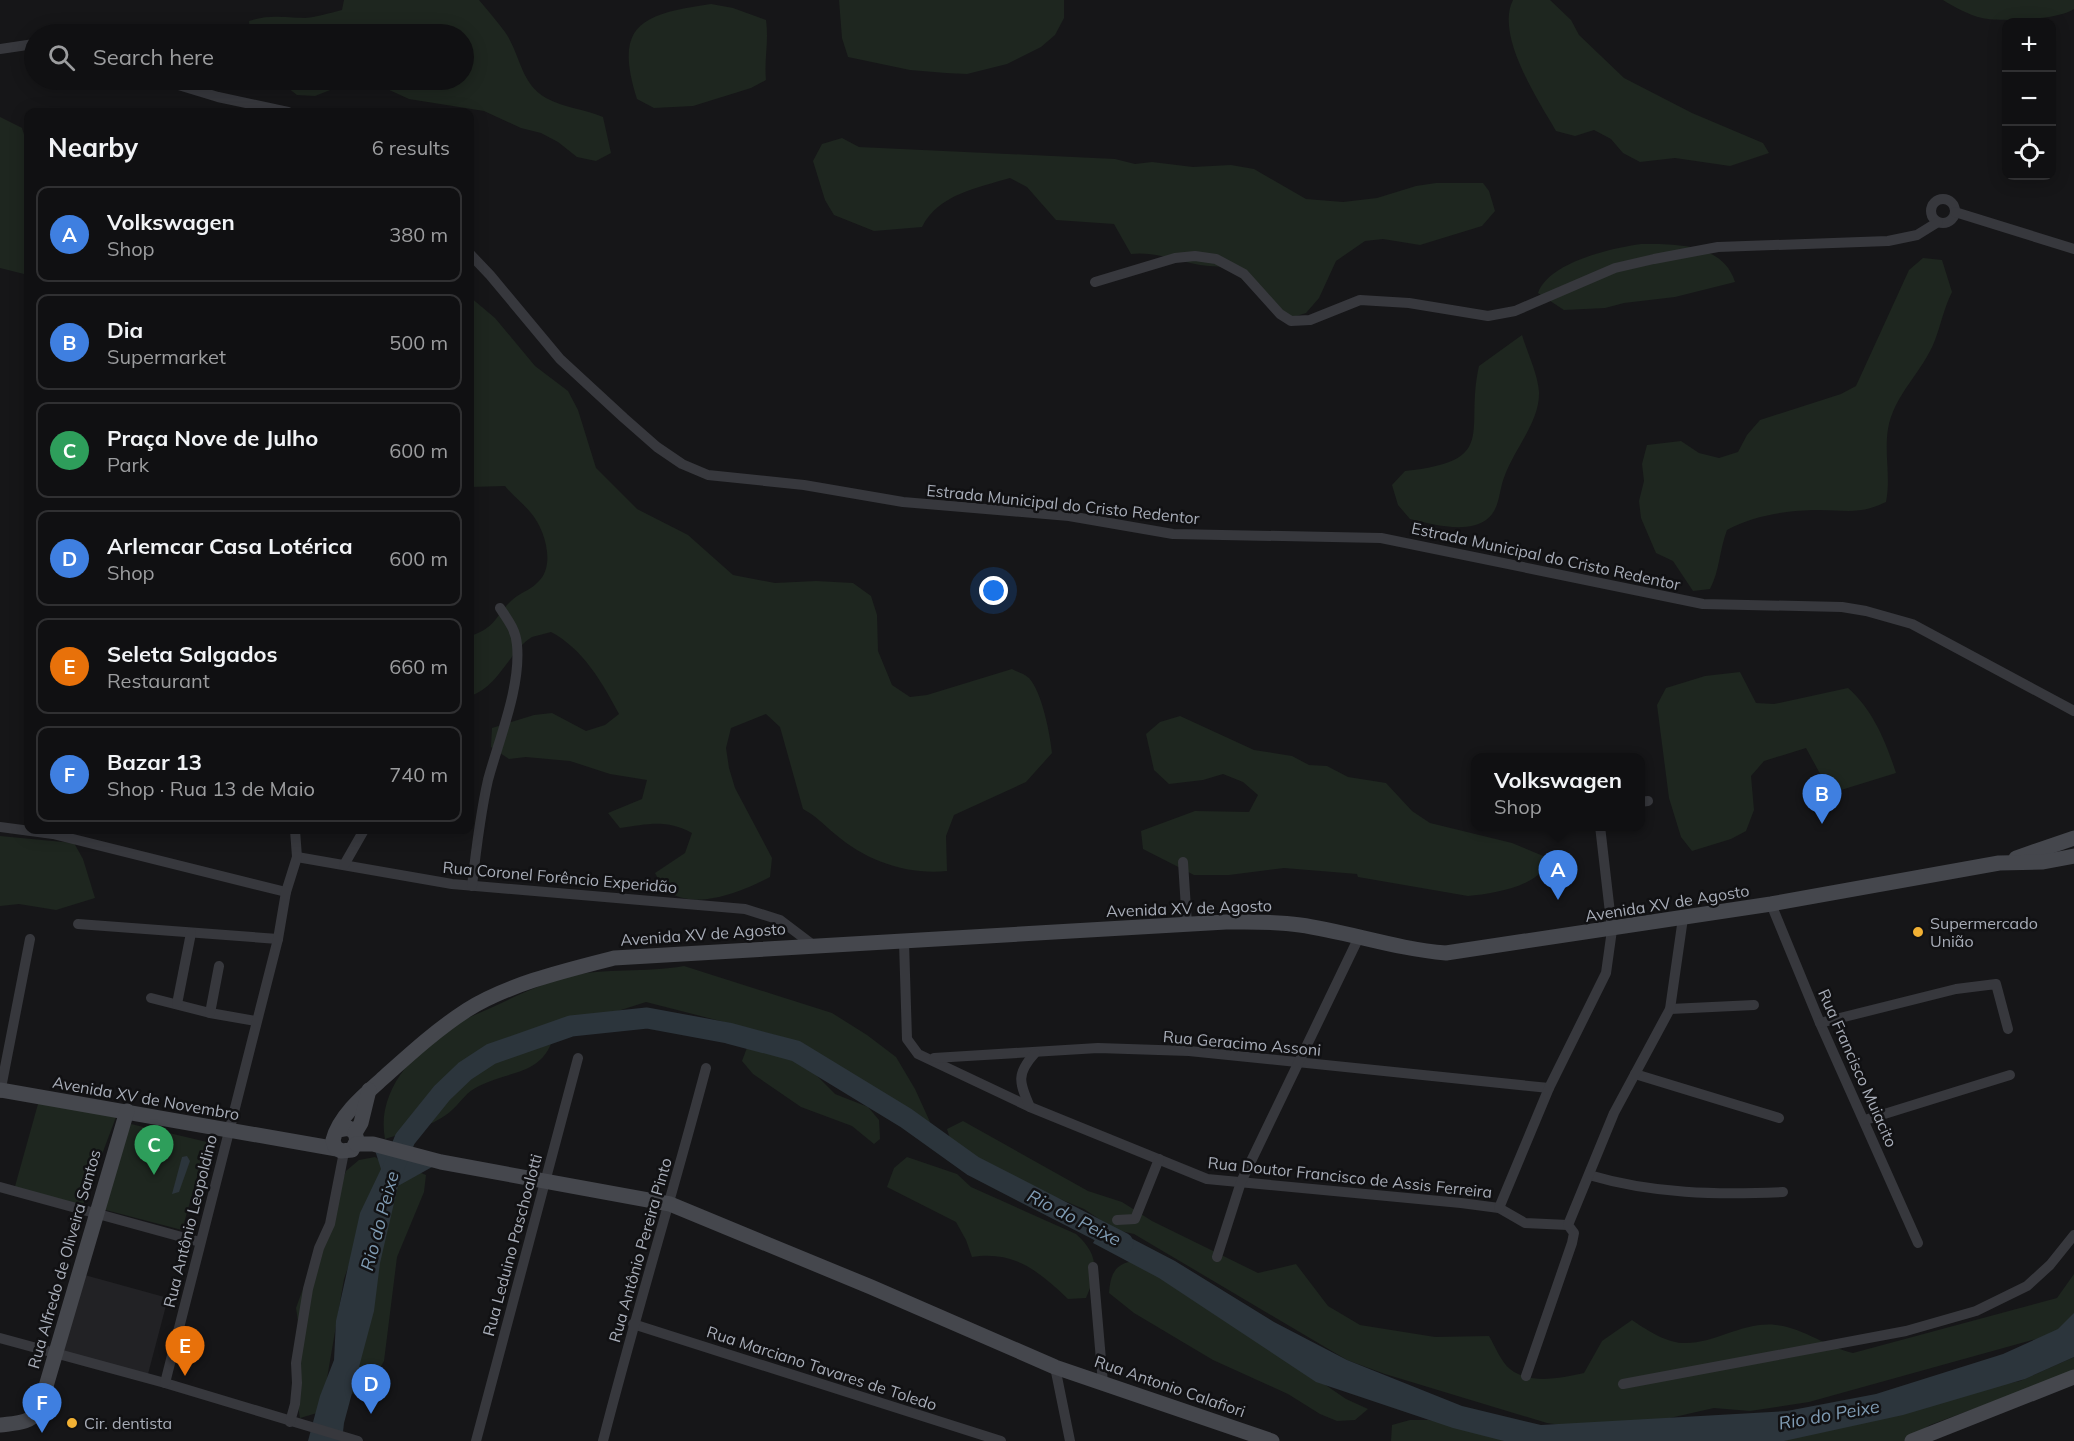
<!DOCTYPE html>
<meta charset="utf-8">
<style>
body{margin:0;font-family:Mulish,sans-serif;background:#19191b;color:#f1f3f6}
.controls{position:absolute;right:18px;top:18px;display:grid;overflow:hidden;border-radius:12px;box-shadow:0 3px 15px #0003}
.controls button{width:54px;height:54px;display:grid;place-items:center;padding:0;border:0;border-bottom:2px solid #303032;background:#101012;color:#f1f3f6;font:30px sans-serif}
.you{position:absolute;left:994px;top:591px;width:21px;height:21px;margin:-15px;border:4px solid #fff;border-radius:50%;background:#1a73e8;box-shadow:0 0 0 9px #1a73e833}
.badge{display:grid;place-items:center;width:39px;height:39px;border-radius:50%;background:#f2b134;color:#fff;font-size:20px;font-weight:700}
.pin{position:absolute;translate:-50% -50px;filter:drop-shadow(0 2px 3px #0008)}
.pin::after{content:'';position:absolute;top:32px;width:21px;height:18px;background:inherit;clip-path:polygon(0 0,100% 0,50% 100%)}
.popup{position:absolute;left:1471px;top:753px;width:174px;height:78px;box-sizing:border-box;display:grid;place-content:center;border-radius:12px;background:#101012;filter:drop-shadow(0 2px 4px #0005);font-size:20px;white-space:nowrap;color:#9c9d9f}
.popup b{font-size:22px;color:#f1f3f6}
.popup::after{content:'';position:absolute;left:50%;top:100%;margin-left:-12px;border:12px solid transparent;border-top-color:#101012}
.list{margin:0;padding:0;list-style:none}
h2{display:flex;justify-content:space-between;align-items:center;height:78px;margin:0;padding:0 24px;font-size:26px}
h2 small{font-size:20px;font-weight:400;color:#9c9d9f}
.list li{display:grid;grid-template-columns:39px 1fr auto;gap:18px;align-items:center;box-sizing:border-box;height:96px;margin:0 12px 12px;padding:0 12px;border:2px solid #303032;border-radius:12px}
.list b{display:block;font-size:22px;white-space:nowrap}
.list p{margin:0;font-size:20px;white-space:nowrap;color:#9c9d9f}
.list em{font-size:20px;font-style:normal;color:#9c9d9f}
.icon{flex:none;width:33px;height:33px;fill:none;stroke:currentColor;stroke-width:2;stroke-linecap:round;stroke-linejoin:round}
.map{position:relative;flex:none;width:2074px;height:1441px;overflow:hidden}
.search{position:absolute;background:#101012;box-shadow:0 3px 15px #0003;left:24px;top:24px;width:450px;height:66px;display:flex;align-items:center;gap:15px;box-sizing:border-box;padding:0 21px;border-radius:33px;color:#9c9d9f;font-size:22px}
.panel{position:absolute;background:#101012;box-shadow:0 3px 15px #0003;left:24px;top:108px;width:450px;height:726px;border-radius:12px}
.map>svg:first-child{display:block}
.built{fill:#222225}
.green{fill:#1e261f}
.water{fill:#2c353c}
.lines{fill:none;stroke-linecap:round;stroke-linejoin:round}
.river{stroke:#2c353c;stroke-width:21}
.street{stroke:#37383d;stroke-width:10}
.secondary{stroke:#45474d;stroke-width:15}
.poi-dot{fill:#f2b134;stroke:#111113;stroke-width:2}
.labels{text-anchor:middle;stroke-width:5;stroke-linejoin:round;paint-order:stroke}
.street-label{font-size:16px;fill:#a8adb8;stroke:#111113}
.poi-label{font-size:16px;fill:#a8adb8;stroke:#111113;text-anchor:start}
.water-label{font-size:18px;font-style:italic;fill:#7f9bb3;stroke:#111113}
</style>
<div class="map">
<svg width="2074" height="1441" viewBox="0 0 2074 1441">
<rect width="100%" height="100%" fill="#161618"/>
<polygon class="built" points="81,1274 168,1298 148,1374 59,1351"/>
<g class="green">
<path d="M344,0H479C488,11 497,21 505,32C521,55 520,83 546,98C564,108 584,109 603,117L611,153L596,161L577,157L558,142L541,133L521,128L484,111L409,99L372,82L353,81L315,96L297,95L278,80H464V34H250L249,21C271,14 283,18 305,18C318,17 329,13 342,10Z"/>
<polygon points="839,0 1064,0 1064,18 1055,35 1041,47 1007,64 967,74 946,73 910,70 848,57 842,38"/>
<path d="M1513,0H1550L1571,20L1579,35L1624,78L1692,113L1763,143L1769,153L1730,166L1675,158L1640,162L1623,153L1611,139L1594,130L1575,136L1556,131C1538,100 1495,35 1513,0Z"/>
<path d="M1943,0H2074V9C2059,20 2000,22 1982,18C1969,15 1954,7 1943,0Z"/>
<path d="M711,4L733,8L766,20C769,43 764,58 766,80L751,88L693,106L654,108L637,99C613,24 642,14 711,4Z"/>
<polygon points="0,117 22,128 28,147 28,275 0,268"/>
<path d="M842,138L859,147L1115,159L1135,164L1152,162L1193,167L1231,165L1254,169L1306,199L1343,202L1377,198L1416,186L1436,183H1483L1489,191L1495,211L1482,226L1420,245L1383,239L1365,241L1336,261L1319,298L1306,313L1287,319L1227,266C1193,270 1163,250 1131,254L1114,224L1056,220L1027,187L1010,178C977,188 939,194 922,227L874,231L834,215L825,200L813,161L822,144Z"/>
<path d="M1641,244C1675,244 1723,243 1735,282L1675,297L1624,303L1605,308L1564,310L1538,293C1549,262 1612,248 1641,244Z"/>
<path d="M1923,258L1942,260L1952,292C1944,308 1941,324 1935,340C1923,372 1894,394 1888,429C1884,454 1891,477 1886,502C1857,516 1843,509 1813,510C1783,511 1753,516 1727,530C1719,551 1720,570 1710,589L1693,591L1673,561L1656,553L1641,518L1639,501L1644,481L1642,464L1647,445L1681,441L1699,453L1719,458L1738,452L1747,435L1760,420L1841,394L1856,386L1909,270Z"/>
<path d="M470,297L495,318L535,366L568,391L578,410L596,468L637,509L688,535L733,575L775,583L816,581L853,583L871,596L877,615L878,651L892,685L910,697L927,695L1012,669C1017,672 1025,674 1029,678C1042,692 1050,734 1052,753L1026,782L954,815L946,836L947,871C907,875 866,861 835,834C824,825 816,816 803,809L780,727L766,714L731,728L726,748L729,768L735,788L772,858L770,877C743,891 693,913 665,889C661,886 658,878 655,873L685,853L692,833C666,819 648,824 620,828L608,813L642,799L647,780L610,774L570,761L526,757L509,759L491,747L492,728L534,715L552,713L586,731L605,725L619,714C602,682 583,649 551,632C545,634 538,635 532,637C510,650 499,687 470,696V636C497,627 494,617 511,601C519,593 531,590 538,582C556,566 545,529 531,513C523,503 513,496 505,486L470,487Z"/>
<path d="M1522,335C1527,352 1538,374 1539,392C1540,421 1515,448 1505,475C1498,491 1501,509 1486,520C1467,534 1431,524 1410,519L1398,505L1392,485L1405,471C1500,461 1464,432 1479,366Z"/>
<path d="M1740,672L1756,703L1774,704L1848,688C1873,710 1886,742 1896,773L1841,790L1824,781L1806,748L1764,761L1751,776L1754,810L1746,831L1731,839L1692,851L1681,837L1669,798L1657,705L1666,688L1705,676Z"/>
<path d="M1180,716L1254,750L1292,756L1309,765L1327,766L1348,777L1386,783L1412,811L1430,823L1512,843L1548,858C1545,863 1542,871 1538,875C1521,889 1489,894 1468,896L1358,877L1357,874L1284,868L1229,875H1194L1143,849L1141,831L1195,811L1249,812L1258,795L1243,782L1223,774L1203,780L1169,784L1154,770L1146,734L1160,722Z"/>
<polygon points="0,836 74,843 83,859 95,898 56,910 19,904 0,906"/>
<path d="M684,966L832,1013L867,1035L896,1057L915,1089L930,1122L913,1127L808,1051L794,1041L775,1035L646,1002L555,1031C545,1076 513,1069 479,1086C466,1092 462,1101 452,1110C435,1126 406,1132 385,1139C376,1092 413,1052 450,1028C463,1019 480,1013 495,1006C518,995 541,984 567,977C605,967 646,973 684,966Z"/>
<polygon points="766,1040 797,1056 835,1094 868,1107 879,1120 880,1139 874,1144 852,1126 801,1107 753,1074 742,1061 748,1045"/>
<polygon points="42,1100 116,1117 83,1205 14,1190 38,1104"/>
<path d="M963,1121L1088,1191L1122,1202L1152,1221L1258,1273L1296,1264L1328,1306L1360,1325L1435,1337L1489,1336C1495,1346 1501,1362 1510,1369C1530,1385 1561,1378 1584,1373L1602,1341L1632,1320C1645,1329 1665,1342 1682,1343C1714,1345 1742,1321 1776,1325C1804,1328 1826,1347 1853,1353L2057,1298L2074,1274V1324L2065,1331L1809,1402L1750,1411L1714,1408L1661,1420L1567,1426L1547,1423L1385,1374L1347,1360L1134,1234L1116,1230L1084,1209L999,1174L981,1170L953,1148L947,1129Z"/>
<polygon points="131,1124 207,1142 182,1230 98,1208"/>
<path d="M375,1157L384,1163L344,1279L324,1396L317,1413L300,1418C293,1382 303,1345 296,1308L346,1171L359,1160Z"/>
<path d="M907,1157L957,1174L971,1187L1076,1234C1099,1255 1098,1270 1086,1298L1068,1299C1039,1271 1013,1250 972,1257L966,1240L956,1222L887,1187L894,1168Z"/>
<polygon points="409,1168 426,1175 424,1192 397,1257 384,1361 366,1393 347,1394 398,1171"/>
<path d="M1141,1259L1346,1399L1368,1409L1355,1420L1337,1421L1320,1414L1288,1394L1213,1360L1134,1313L1109,1293C1111,1268 1118,1263 1141,1259Z"/>
<polygon points="2074,1357 2074,1372 1930,1425 1916,1434 1911,1441 1728,1441 2020,1381"/>
<polygon points="1410,1420 1429,1420 1516,1441 1391,1441 1392,1425"/>
</g>
<g class="water">
<polygon points="373,1144 441,1162 398,1186 380,1263 374,1311 344,1423 342,1441 308,1441 320,1396 334,1360 336,1321 360,1213 381,1169"/>
<polygon points="187,1156 190,1161 179,1192 172,1194 182,1157"/>
<polygon points="1104,1224 1175,1261 1274,1322 1347,1360 1462,1406 1541,1425 1787,1411 1876,1394 2003,1354 2058,1329 2074,1313 2074,1357 2025,1379 1903,1415 1784,1441 1504,1441 1453,1428 1316,1382 1159,1278 1093,1243"/>
</g>
<g class="lines">
<polyline class="river" points="393,1169 405,1139 442,1093 465,1071 491,1054 571,1026 647,1018 728,1033 796,1051 906,1118 973,1166 1123,1243"/>
<g class="street">
<polyline points="0,49 34,44"/>
<polyline points="162,80 218,97 288,112"/>
<circle cx="1943" cy="211" r="12"/>
<polyline points="1955,212 2074,249"/>
<polyline points="470,254 490,275 560,359 624,418 657,447 682,464 708,475 804,485 903,502 1069,516 1173,534 1381,538 1703,604 1842,607 1866,611 1912,624 2074,711"/>
<polyline points="1095,282 1175,258 1195,256 1216,259 1244,274 1280,314 1291,321 1310,320 1360,300 1409,303 1488,316 1515,311 1615,268 1654,259 1718,247 1888,241 1917,235 1938,222"/>
<polyline points="1640,802 1648,801"/>
<polyline points="0,827 53,834 286,892"/>
<polyline points="297,857 452,884 745,909 780,920 813,945"/>
<polyline points="1183,862 1187,924"/>
<polyline points="344,865 364,830"/>
<path d="M472,886C476,850 480,815 488,780C499,739 521,687 517,645C516,630 508,620 500,608"/>
<polyline points="1771,904 1820,1023 1918,1243"/>
<polyline points="78,924 278,939"/>
<polyline points="904,942 907,1039 918,1054 1030,1107 1207,1179 1461,1203 1499,1208 1525,1223 1568,1225"/>
<polyline points="151,998 210,1013 256,1021"/>
<polyline points="177,1004 191,933"/>
<polyline points="1670,1009 1754,1005"/>
<polyline points="210,1013 219,966"/>
<polyline points="1820,1023 1956,989 1996,984 2008,1029"/>
<polyline points="934,1058 1098,1048 1189,1051 1549,1088"/>
<polyline points="1635,1074 1779,1118"/>
<polyline points="0,1093 30,939"/>
<path d="M1030,1107C1019,1082 1016,1074 1035,1053"/>
<polyline points="1865,1120 2010,1075"/>
<path d="M1589,1175C1653,1194 1717,1195 1783,1192"/>
<polyline points="0,1187 200,1242"/>
<polyline points="1499,1208 1549,1088 1606,973 1612,930 1600,826"/>
<polyline points="1117,1220 1135,1219 1159,1159"/>
<polyline points="1217,1257 1241,1182 1358,939"/>
<polyline points="1093,1267 1103,1383"/>
<polyline points="633,1324 1001,1441"/>
<polyline points="0,1338 165,1383 358,1441"/>
<polyline points="1055,1367 1070,1441"/>
<polyline points="1526,1376 1572,1243 1574,1233 1568,1225 1614,1113 1670,1009 1683,918"/>
<polyline points="165,1383 278,939 286,892 297,857 295,830"/>
<polyline points="1623,1384 1906,1331 1976,1311 2027,1286 2050,1265 2074,1235"/>
<polyline points="290,1422 295,1404 297,1383 296,1363 308,1289 319,1248 330,1224 344,1152"/>
<polyline points="476,1441 578,1058"/>
<path d="M603,1441C635,1316 673,1193 706,1068"/>
</g>
<g class="secondary">
<polyline points="2016,858 2074,838"/>
<polyline points="0,1090 337,1149"/>
<path d="M338,1130L349,1128L355,1133L357,1140L352,1150L341,1151L335,1147L333,1140C339,1116 364,1095 381,1080C409,1055 436,1030 467,1010C508,984 567,970 614,958L1226,922C1251,922 1275,921 1300,925C1349,932 1396,949 1446,953L1771,904L1999,863L2043,862L2074,856"/>
<polyline points="355,1133 361,1123 369,1090"/>
<polyline points="356,1144 373,1144 441,1162 670,1204 871,1287 1055,1367 1272,1441"/>
<path d="M0,1425C15,1423 30,1424 39,1410L127,1111"/>
<polyline points="1912,1441 2074,1377"/>
</g>
</g>
<g class="poi-dot">
<circle cx="1918" cy="932" r="6"/>
<circle cx="72" cy="1423" r="6"/>
</g>
<g class="labels">
<g class="street-label">
<text transform="translate(1063 504) rotate(6)" y="6">Estrada Municipal do Cristo Redentor</text>
<text transform="translate(1546 556) rotate(12)" y="6">Estrada Municipal do Cristo Redentor</text>
<text transform="translate(560 877) rotate(5)" y="6">Rua Coronel Forêncio Experidão</text>
<text transform="translate(1667 903) rotate(-9)" y="6">Avenida XV de Agosto</text>
<text transform="translate(1189 908) rotate(-2)" y="6">Avenida XV de Agosto</text>
<text transform="translate(703 934) rotate(-4)" y="6">Avenida XV de Agosto</text>
<text transform="translate(1242 1043) rotate(5)" y="6">Rua Geracimo Assoni</text>
<text transform="translate(1858 1068) rotate(66)" y="6">Rua Francisco Muiacito</text>
<text transform="translate(146 1098) rotate(10)" y="6">Avenida XV de Novembro</text>
<text transform="translate(1350 1177) rotate(6)" y="6">Rua Doutor Francisco de Assis Ferreira</text>
<text transform="translate(190 1221) rotate(-76)" y="6">Rua Antônio Leopoldino</text>
<text transform="translate(512 1245) rotate(-75)" y="6">Rua Leduino Paschoalotti</text>
<text transform="translate(640 1250) rotate(-74)" y="6">Rua Antônio Pereira Pinto</text>
<text transform="translate(64 1259) rotate(-74)" y="6">Rua Alfredo de Oliveira Santos</text>
<text transform="translate(822 1368) rotate(18)" y="6">Rua Marciano Tavares de Toledo</text>
<text transform="translate(1170 1386) rotate(19)" y="6">Rua Antonio Calafiori</text>
</g>
<g class="poi-label">
<text x="1930" y="929">Supermercado<tspan x="1930" dy="18">União</tspan></text>
<text x="84" y="1429">Cir. dentista</text>
</g>
<g class="water-label">
<text transform="translate(1074 1218) rotate(27)" y="6">Rio do Peixe</text>
<text transform="translate(380 1221) rotate(-75)" y="6">Rio do Peixe</text>
<text transform="translate(1829 1415) rotate(-10)" y="6">Rio do Peixe</text>
</g>
</g>
</svg>
<div class="controls">
<button>+</button>
<button>−</button>
<button><svg class="icon" aria-label="locate" viewBox="0 0 24 24"><circle cx="12" cy="12" r="6"/><path d="M12 2v4M12 18v4M2 12h4M18 12h4"/></svg></button>
</div>
<div class="you"></div>
<div class="pin badge" style="left:1558px;top:900px;background:#3f7fe0">A</div>
<div class="popup"><b>Volkswagen</b>Shop</div>
<div class="pin badge" style="left:1822px;top:824px;background:#3f7fe0">B</div>
<div class="pin badge" style="left:154px;top:1175px;background:#2e9e5b">C</div>
<div class="pin badge" style="left:371px;top:1414px;background:#3f7fe0">D</div>
<div class="pin badge" style="left:185px;top:1376px;background:#e8710a">E</div>
<div class="pin badge" style="left:42px;top:1433px;background:#3f7fe0">F</div>
<div class="search"><svg class="icon" aria-label="search" viewBox="0 0 24 24"><circle cx="10" cy="10" r="6"/><path d="M15 15l6 6"/></svg>Search here</div>
<section class="panel">
<h2>Nearby<small>6 results</small></h2>
<ul class="list">
<li><span class="badge" style="background:#3f7fe0">A</span><div><b>Volkswagen</b><p>Shop</p></div><em>380 m</em></li>
<li><span class="badge" style="background:#3f7fe0">B</span><div><b>Dia</b><p>Supermarket</p></div><em>500 m</em></li>
<li><span class="badge" style="background:#2e9e5b">C</span><div><b>Praça Nove de Julho</b><p>Park</p></div><em>600 m</em></li>
<li><span class="badge" style="background:#3f7fe0">D</span><div><b>Arlemcar Casa Lotérica</b><p>Shop</p></div><em>600 m</em></li>
<li><span class="badge" style="background:#e8710a">E</span><div><b>Seleta Salgados</b><p>Restaurant</p></div><em>660 m</em></li>
<li><span class="badge" style="background:#3f7fe0">F</span><div><b>Bazar 13</b><p>Shop · Rua 13 de Maio</p></div><em>740 m</em></li>
</ul>
</section>
</div>
